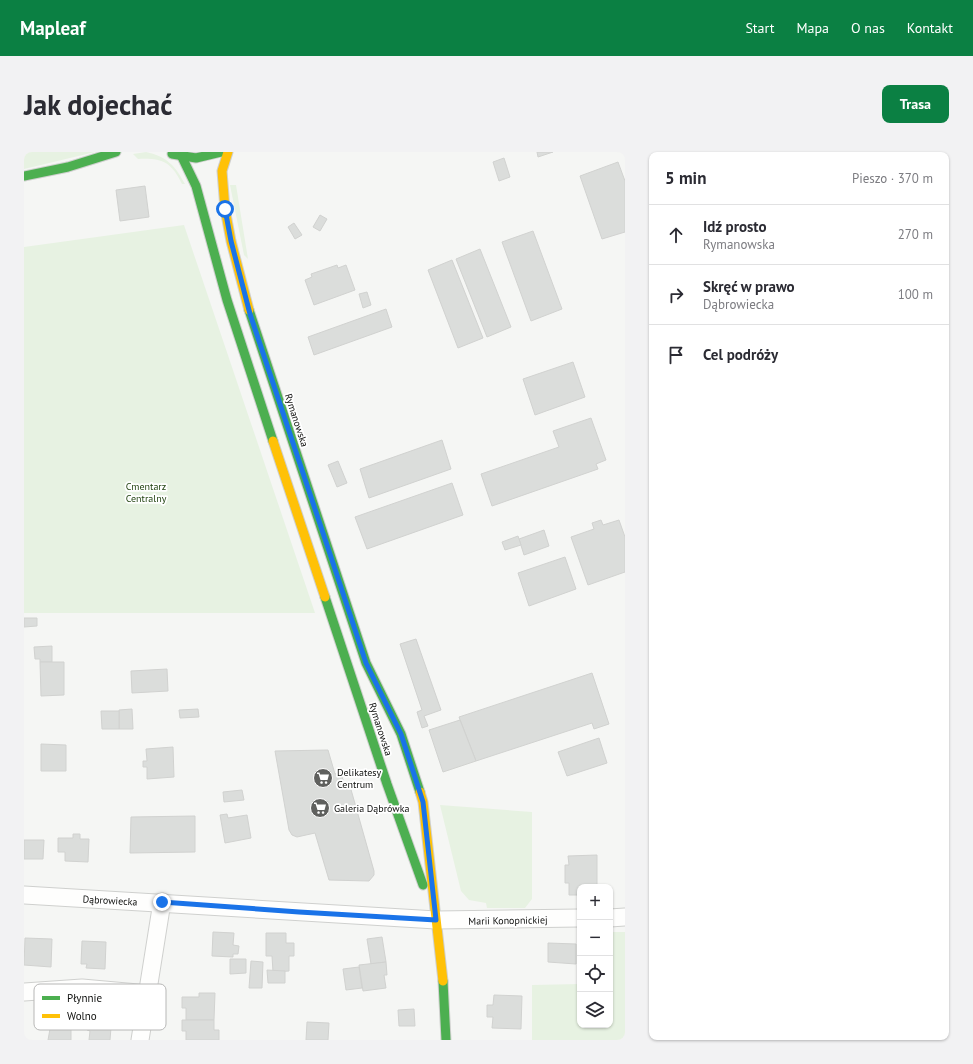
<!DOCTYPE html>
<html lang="pl">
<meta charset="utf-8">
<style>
body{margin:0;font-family:"PT Sans",sans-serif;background:#f2f2f3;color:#2b2b33}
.controls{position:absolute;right:12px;bottom:12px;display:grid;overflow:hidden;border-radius:8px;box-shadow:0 1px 3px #0004}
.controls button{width:36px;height:36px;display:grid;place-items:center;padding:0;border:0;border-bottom:1px solid #e1e1e2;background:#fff;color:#2b2b33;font:20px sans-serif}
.stop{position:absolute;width:12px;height:12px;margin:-9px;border:3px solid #1a73e8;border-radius:50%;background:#fff}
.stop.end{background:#1a73e8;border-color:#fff;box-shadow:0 1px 4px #0008}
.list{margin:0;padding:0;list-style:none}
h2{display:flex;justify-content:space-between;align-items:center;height:52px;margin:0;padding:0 16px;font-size:17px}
h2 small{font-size:13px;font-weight:400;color:#7c7c81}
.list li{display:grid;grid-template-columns:26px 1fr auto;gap:12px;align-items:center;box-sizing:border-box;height:60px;padding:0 16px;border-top:1px solid #e1e1e2}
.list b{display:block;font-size:15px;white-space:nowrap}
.list p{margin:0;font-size:13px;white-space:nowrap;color:#7c7c81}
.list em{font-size:13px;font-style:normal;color:#7c7c81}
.icon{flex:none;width:22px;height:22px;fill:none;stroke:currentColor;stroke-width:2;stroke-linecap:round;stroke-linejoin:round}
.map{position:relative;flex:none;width:601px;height:888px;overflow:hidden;border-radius:8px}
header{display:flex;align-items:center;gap:24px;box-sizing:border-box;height:56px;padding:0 20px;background:#0b8043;color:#fff}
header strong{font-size:19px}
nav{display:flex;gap:22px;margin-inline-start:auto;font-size:14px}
.intro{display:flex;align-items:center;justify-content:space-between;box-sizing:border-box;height:96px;padding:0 24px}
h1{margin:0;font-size:28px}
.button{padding:10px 18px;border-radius:8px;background:#0b8043;color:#fff;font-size:14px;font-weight:700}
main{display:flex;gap:24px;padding:0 24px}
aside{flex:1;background:#fff;border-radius:8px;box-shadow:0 1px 3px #0004}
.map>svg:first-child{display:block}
.green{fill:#e7f2e2}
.building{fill:#dbdddb;stroke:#d1d2d0}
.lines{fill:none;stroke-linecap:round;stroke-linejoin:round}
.street-casing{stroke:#cfd0ce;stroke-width:19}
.fast-casing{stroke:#cfd0ce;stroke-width:11}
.slow-casing{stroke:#cfd0ce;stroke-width:11}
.street{stroke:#fefefd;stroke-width:17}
.fast{stroke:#4caf50;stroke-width:9}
.slow{stroke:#ffc107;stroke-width:9}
.route{stroke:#1a73e8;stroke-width:5}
.labels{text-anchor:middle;stroke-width:3.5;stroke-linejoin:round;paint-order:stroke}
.street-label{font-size:10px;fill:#0e0f0d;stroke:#fff}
.park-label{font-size:10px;fill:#214310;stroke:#fff}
.poi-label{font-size:10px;fill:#0e0f0d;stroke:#fff;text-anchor:start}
.key{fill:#fff;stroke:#b7b7b6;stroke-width:1}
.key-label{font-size:11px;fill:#0e0f0d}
</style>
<header>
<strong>Mapleaf</strong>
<nav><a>Start</a><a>Mapa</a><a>O nas</a><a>Kontakt</a></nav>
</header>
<div class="intro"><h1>Jak dojechać</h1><a class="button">Trasa</a></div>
<main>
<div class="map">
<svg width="601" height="888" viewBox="0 0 601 888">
<rect width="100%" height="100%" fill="#f5f6f4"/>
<g class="green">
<polygon points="0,0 71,0 0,17"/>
<path d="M122,0C144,5 151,14 161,32H158C147,9 137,6 114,7L109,2Z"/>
<polygon points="206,33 212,33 224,107 220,103"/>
<polygon points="160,73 291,461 0,461 0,95"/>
<polygon points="416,653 508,660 508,747 501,756 463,756 462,751 445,748 437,739"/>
<polygon points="586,780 601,780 601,888 508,888 508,833 556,832 556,873 586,873"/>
</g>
<g class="building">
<polygon points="513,0 529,0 514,5"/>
<polygon points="480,6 486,25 475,29 469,10"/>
<polygon points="594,10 601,29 601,80 578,87 556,24"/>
<polygon points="121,34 125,65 96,69 92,38"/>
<polygon points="296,63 303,67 296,79 289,75"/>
<polygon points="270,71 278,83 271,87 264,75"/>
<polygon points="509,79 538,157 507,169 478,90"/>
<polygon points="456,97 487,175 463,185 432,107"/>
<polygon points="428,108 459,186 434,196 404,118"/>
<polygon points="313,113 314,116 322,113 331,138 290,153 281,128 288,125 287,122"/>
<polygon points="343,140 347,153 339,156 335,142"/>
<polygon points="362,157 368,175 290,203 284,185"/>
<polygon points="549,210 561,245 511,263 499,227"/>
<polygon points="567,266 582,308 572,312 574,317 468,354 457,322 535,295 529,279"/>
<polygon points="418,288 427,317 345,346 336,317"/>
<polygon points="314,309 323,331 313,335 304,313"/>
<polygon points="428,331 439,363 343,397 331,365"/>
<polygon points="577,368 579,373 595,368 601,385 601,420 564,433 547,385 570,377 568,371"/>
<polygon points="520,378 525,394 500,403 495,387"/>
<polygon points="494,384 497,393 481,398 478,390"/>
<polygon points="541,405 552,437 505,454 494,421"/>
<polygon points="0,466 13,466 13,474 0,475"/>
<polygon points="392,487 417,558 400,564 404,574 398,576 393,560 398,558 376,492"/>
<polygon points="28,494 28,510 16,510 16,507 11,507 10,495"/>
<polygon points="16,510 40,510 40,543 17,544"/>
<polygon points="143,517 144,539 108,541 107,519"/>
<polygon points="568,521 585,572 570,577 568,571 452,609 435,565"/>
<polygon points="108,557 109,577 95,577 95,558"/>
<polygon points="174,557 175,565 156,566 155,558"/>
<polygon points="77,559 95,559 95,577 78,577"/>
<polygon points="436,568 452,609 419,620 405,578"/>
<polygon points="575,586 583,611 543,624 534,600"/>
<polygon points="17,592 42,593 42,619 17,619"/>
<polygon points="149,595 150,625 123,627 123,615 119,615 119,609 123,609 122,597"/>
<polygon points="304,598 311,622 316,620 322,635 326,634 350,719 350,723 345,729 305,728 291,681 273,685 268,683 265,678 251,599"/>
<polygon points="218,638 220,648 200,650 199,640"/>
<polygon points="203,662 204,666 223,663 227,686 201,691 196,663"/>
<polygon points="171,664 171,700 106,701 107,665"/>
<polygon points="49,682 56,682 56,687 65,687 64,710 41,709 41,700 34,700 34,686 49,686"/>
<polygon points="0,688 20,688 19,707 0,707"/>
<polygon points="573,703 573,735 556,735 556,743 545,743 545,731 541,731 541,713 545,713 544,704"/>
<polygon points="189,780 210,781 209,793 215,794 214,802 209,802 209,805 188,804"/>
<polygon points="242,781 262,781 262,791 270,791 270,804 265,804 265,819 249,820 248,804 242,804"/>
<polygon points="358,785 362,810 347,812 343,787"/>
<polygon points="1,786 28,787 27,815 0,813"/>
<polygon points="58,789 82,790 81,817 62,816 63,812 57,812"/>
<polygon points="524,791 552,792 552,812 524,810"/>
<polygon points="206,807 222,807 222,821 206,822"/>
<polygon points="227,809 239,810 238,836 225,836"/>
<polygon points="362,810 363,823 360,823 362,836 339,839 335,813"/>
<polygon points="335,815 338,836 322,838 319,817"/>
<polygon points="243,818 261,819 261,831 244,831"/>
<polygon points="175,841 191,841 190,868 162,868 162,856 158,856 158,845 175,845"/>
<polygon points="470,843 498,844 497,877 468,876 469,865 463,865 463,853 469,853"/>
<polygon points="70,857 79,857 79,862 88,863 86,888 65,888 66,879 63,878 64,861 70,862"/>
<polygon points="390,857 391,874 375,874 374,858"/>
<polygon points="158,868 190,868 190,878 195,878 195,888 162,888 162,879 158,879"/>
<polygon points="283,870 305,871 304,888 282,888"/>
<polygon points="41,874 47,874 47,888 24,888 26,877 41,876"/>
</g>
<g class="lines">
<defs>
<g id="street">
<polyline points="0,743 412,768 556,766"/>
<polyline points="586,766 601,765"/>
<polyline points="0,840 58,836 125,842"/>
<polyline points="116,888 138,750"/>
</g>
<g id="fast">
<polyline points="148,2 172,6 197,0"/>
<polyline points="158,5 172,34 203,148 249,289"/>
<polyline points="0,24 44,15 92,0"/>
<polyline points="225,158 342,511 377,582 396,640"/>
<polyline points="301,445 363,632 399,733"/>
<polyline points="419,829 422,888"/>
</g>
<g id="slow">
<polyline points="204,0 198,19 201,57 207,89 225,158"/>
<polyline points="249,289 301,445"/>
<polyline points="396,640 399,650 419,829"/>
</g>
</defs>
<use href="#street" class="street-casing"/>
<use href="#fast" class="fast-casing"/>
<use href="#slow" class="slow-casing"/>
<use href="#street" class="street"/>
<use href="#fast" class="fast"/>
<use href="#slow" class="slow"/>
</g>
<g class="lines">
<polyline class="route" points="138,750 275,760 412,768 399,650 377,582 342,511 307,405 226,162 207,89 201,57"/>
</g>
<defs>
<symbol id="supermarket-disc" viewBox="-11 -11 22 22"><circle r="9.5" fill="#5f605e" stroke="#fff"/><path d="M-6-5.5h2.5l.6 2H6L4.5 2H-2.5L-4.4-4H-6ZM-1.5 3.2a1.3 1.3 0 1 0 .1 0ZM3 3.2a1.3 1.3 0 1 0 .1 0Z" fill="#fff"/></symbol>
</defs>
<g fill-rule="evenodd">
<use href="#supermarket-disc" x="288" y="615" width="22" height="22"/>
<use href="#supermarket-disc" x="285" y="645" width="22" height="22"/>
</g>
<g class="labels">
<g class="street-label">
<text transform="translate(273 268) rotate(72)" y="4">Rymanowska</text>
<text transform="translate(357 577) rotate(72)" y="4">Rymanowska</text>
<text transform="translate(86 748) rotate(3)" y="4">Dąbrowiecka</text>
<text transform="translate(484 768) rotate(-1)" y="4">Marii Konopnickiej</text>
</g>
<g class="park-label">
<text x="122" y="338">Cmentarz<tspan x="122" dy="12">Centralny</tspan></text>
</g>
<g class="poi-label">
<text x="313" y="624">Delikatesy<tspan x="313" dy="12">Centrum</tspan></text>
<text x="310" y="660">Galeria Dąbrówka</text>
</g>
</g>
<rect x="10" y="832" width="132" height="46" rx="6" class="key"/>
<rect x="18" y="844" width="18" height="4" fill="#4caf50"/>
<rect x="18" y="862" width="18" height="4" fill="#ffc107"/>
<g class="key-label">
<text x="43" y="850">Płynnie</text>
<text x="43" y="868">Wolno</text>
</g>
</svg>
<div class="controls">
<button>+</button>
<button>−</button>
<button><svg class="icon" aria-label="locate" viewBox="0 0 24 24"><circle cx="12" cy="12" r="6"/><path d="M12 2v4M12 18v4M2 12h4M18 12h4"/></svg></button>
<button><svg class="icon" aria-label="layers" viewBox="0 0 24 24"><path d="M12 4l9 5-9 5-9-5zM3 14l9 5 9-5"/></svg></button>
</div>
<div class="stop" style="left:201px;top:57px"></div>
<div class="stop end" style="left:138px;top:750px"></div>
</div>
<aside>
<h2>5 min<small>Pieszo · 370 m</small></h2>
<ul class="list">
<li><svg class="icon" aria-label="ahead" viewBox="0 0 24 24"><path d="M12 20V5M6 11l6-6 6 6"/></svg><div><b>Idź prosto</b><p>Rymanowska</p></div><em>270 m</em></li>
<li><svg class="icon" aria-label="right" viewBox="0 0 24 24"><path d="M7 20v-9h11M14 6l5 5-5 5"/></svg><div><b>Skręć w prawo</b><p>Dąbrowiecka</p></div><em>100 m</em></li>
<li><svg class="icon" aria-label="arrive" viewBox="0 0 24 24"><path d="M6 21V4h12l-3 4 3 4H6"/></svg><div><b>Cel podróży</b></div></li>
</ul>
</aside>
</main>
